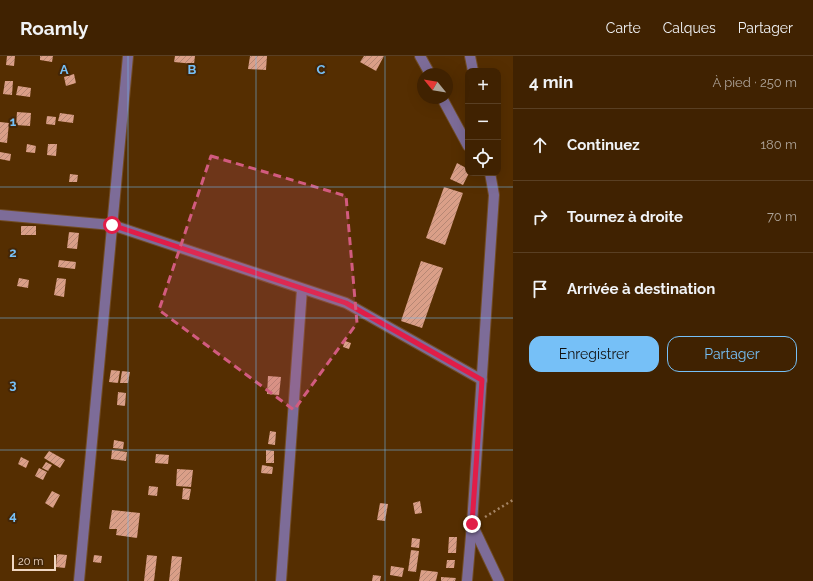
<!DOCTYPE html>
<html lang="fr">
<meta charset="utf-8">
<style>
body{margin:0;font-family:Raleway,sans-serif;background:#472a0b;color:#f1f3f6}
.controls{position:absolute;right:12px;top:12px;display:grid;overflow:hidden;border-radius:8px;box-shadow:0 4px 16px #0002}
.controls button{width:36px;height:36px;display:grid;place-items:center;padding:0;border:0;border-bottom:1px solid #593f23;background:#402201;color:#f1f3f6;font:20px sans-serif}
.compass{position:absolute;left:417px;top:12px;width:36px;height:36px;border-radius:50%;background:#402201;box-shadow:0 4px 16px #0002;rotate:300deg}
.scale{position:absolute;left:12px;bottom:10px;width:44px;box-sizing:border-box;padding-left:4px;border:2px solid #f0d7c3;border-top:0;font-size:11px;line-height:14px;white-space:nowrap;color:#f0d7c3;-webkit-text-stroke:3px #442607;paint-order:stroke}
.stop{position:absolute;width:12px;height:12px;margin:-9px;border:3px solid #e11d48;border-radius:50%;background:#fff}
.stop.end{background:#e11d48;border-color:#fff;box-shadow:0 1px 4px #0008}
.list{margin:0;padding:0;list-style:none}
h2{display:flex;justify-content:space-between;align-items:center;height:52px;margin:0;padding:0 16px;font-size:17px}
h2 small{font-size:13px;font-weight:400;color:#aea499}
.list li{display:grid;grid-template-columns:26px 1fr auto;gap:12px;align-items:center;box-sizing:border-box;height:72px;padding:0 16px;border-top:1px solid #593f23}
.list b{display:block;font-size:15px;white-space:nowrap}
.list em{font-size:13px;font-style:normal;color:#aea499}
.actions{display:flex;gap:8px;padding:12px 16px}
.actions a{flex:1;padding:9px 0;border:1px solid #76c0f7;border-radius:12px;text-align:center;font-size:14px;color:#76c0f7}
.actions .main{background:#76c0f7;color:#111}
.icon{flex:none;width:22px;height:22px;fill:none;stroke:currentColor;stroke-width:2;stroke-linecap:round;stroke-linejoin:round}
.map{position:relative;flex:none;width:513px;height:525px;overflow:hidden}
header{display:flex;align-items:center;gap:24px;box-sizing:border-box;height:56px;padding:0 20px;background:#402201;border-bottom:1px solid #593f23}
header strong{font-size:19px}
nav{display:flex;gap:22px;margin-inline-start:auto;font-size:14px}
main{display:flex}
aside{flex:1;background:#402201}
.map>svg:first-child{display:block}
.building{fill:url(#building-hatch)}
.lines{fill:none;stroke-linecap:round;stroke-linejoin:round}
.minor-casing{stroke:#714c24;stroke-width:12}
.path{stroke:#a48464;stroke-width:2.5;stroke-dasharray:2 3;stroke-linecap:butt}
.minor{stroke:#7d6c98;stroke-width:10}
.route{stroke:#e11d48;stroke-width:5}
.marked{fill:#d25b7f;fill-opacity:0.2;stroke:#d25b7f;stroke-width:3;stroke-dasharray:8 5;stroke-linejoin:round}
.grid{fill:none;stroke:#76c0f7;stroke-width:1;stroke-opacity:0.55}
.grid-label{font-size:13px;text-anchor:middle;font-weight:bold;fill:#76c0f7;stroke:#442607;stroke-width:4;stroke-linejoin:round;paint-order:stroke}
</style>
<header>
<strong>Roamly</strong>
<nav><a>Carte</a><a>Calques</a><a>Partager</a></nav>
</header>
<main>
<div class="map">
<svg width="513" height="525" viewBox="0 0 513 525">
<defs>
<pattern id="building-hatch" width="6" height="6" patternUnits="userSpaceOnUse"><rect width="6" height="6" fill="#da9f88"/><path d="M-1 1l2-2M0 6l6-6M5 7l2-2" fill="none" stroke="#b68774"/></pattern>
</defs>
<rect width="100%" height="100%" fill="#552e01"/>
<g class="building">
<polygon points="7,0 15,0 14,10 6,9"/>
<polygon points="40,0 53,0 52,6 40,4"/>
<polygon points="175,0 195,0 194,8 174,6"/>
<polygon points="250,0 267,0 266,14 248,13"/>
<polygon points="364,0 384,0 376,15 360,6"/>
<polygon points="74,18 76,27 66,30 64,21"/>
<polygon points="5,25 13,25 12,39 3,38"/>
<polygon points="18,30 31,32 30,41 16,39"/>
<polygon points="17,56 31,57 30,70 16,69"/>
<polygon points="60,57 74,59 73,67 58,65"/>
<polygon points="47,60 56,61 55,69 46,68"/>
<polygon points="0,66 9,67 7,87 0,86"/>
<polygon points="27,88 36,90 35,97 26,96"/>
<polygon points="48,88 57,88 56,100 47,99"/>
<polygon points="0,96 11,98 10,105 0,103"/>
<polygon points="457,107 468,113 468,117 469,117 463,129 450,123"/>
<polygon points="70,118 78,119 77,126 69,126"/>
<polygon points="444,131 463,137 445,189 426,182"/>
<rect x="21" y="170" width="15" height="9"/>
<polygon points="69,176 79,177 77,193 67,192"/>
<polygon points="59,204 76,206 75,213 58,211"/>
<polygon points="421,205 443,212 422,272 401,265"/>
<polygon points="19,222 29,224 28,232 17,230"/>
<polygon points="57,222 66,223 64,241 54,239"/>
<polygon points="345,285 351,287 349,293 343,291"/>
<polygon points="111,314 120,315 118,327 109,326"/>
<polygon points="122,315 130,316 128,327 120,327"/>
<polygon points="268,320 281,321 279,339 267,338"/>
<polygon points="118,336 126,337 125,350 117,349"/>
<polygon points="270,375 276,376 275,389 268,388"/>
<polygon points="114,384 124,386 123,393 113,392"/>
<polygon points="112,394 127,396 126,405 111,403"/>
<polygon points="266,394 274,395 274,407 266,407"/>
<polygon points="49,395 65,404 60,412 44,402"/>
<polygon points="156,398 169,399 168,408 155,407"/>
<polygon points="21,401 29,405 26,412 18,408"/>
<polygon points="46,406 52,409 48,415 42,412"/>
<polygon points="262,409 273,411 272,418 261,417"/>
<polygon points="39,412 47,416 43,424 35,420"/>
<polygon points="177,413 193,414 191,431 176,430"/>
<polygon points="149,430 158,431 157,440 148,439"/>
<polygon points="183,432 191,433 189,444 182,443"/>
<polygon points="52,435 60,439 53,452 45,447"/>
<polygon points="420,445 422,457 415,458 413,447"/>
<polygon points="380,447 388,448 385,465 377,464"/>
<polygon points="112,454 140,457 137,482 116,479 117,473 109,473"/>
<polygon points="449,481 457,481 456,497 448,497"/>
<polygon points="412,482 420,483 419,492 411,491"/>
<polygon points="411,494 419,495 416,516 408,515"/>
<polygon points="57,498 67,499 65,512 56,511"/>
<polygon points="94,499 102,500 101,507 93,506"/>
<polygon points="147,499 157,500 154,525 144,525"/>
<polygon points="172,500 182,501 179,525 169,525"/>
<polygon points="447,504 455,504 454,512 446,512"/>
<polygon points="391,510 404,512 402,521 390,519"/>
<polygon points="421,514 438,516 436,525 419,525"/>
<polygon points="373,519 381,520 380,525 372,525"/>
<polygon points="441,521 456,522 455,525 441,525"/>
</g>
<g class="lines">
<defs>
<g id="minor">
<polyline points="420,0 430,18"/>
<polyline points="470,0 473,15"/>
<polyline points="442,42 468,90"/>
<polyline points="0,159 112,169 346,247 482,324"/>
<polyline points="472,468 499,525"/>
<polyline points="79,525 128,0"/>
<polyline points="281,525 302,233"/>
<polyline points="467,525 472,468 494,139 490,117"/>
</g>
</defs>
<use href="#minor" class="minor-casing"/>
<polyline class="path" points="485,461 513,444"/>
<use href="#minor" class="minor"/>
</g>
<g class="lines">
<polyline class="route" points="112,169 346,247 482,324 472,468"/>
</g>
<path class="marked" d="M211,100L346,140L357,267L294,354L159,254Z"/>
<path class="grid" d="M128,0V525M256,0V525M385,0V525M0,131H513M0,262H513M0,394H513"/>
<g class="grid-label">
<text x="64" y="18">A</text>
<text x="192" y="18">B</text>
<text x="321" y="18">C</text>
<text x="13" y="70">1</text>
<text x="13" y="201">2</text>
<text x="13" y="333">3</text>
<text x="13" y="464">4</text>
</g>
</svg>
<div class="controls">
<button>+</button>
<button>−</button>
<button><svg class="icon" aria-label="locate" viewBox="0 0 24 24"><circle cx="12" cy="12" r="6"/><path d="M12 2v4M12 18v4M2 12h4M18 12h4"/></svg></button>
</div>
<svg class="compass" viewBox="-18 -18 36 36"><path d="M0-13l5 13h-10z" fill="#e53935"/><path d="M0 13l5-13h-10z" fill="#aea499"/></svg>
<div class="scale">20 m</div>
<div class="stop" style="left:112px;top:169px"></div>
<div class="stop end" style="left:472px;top:468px"></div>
</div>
<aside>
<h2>4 min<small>À pied · 250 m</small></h2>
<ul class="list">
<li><svg class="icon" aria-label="ahead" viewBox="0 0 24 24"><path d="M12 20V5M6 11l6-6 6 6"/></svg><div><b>Continuez</b></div><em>180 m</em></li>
<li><svg class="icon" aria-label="right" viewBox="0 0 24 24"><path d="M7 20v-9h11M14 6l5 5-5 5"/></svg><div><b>Tournez à droite</b></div><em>70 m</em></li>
<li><svg class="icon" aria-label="arrive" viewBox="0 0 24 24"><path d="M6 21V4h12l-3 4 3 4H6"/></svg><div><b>Arrivée à destination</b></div></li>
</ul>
<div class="actions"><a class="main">Enregistrer</a><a>Partager</a></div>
</aside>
</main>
